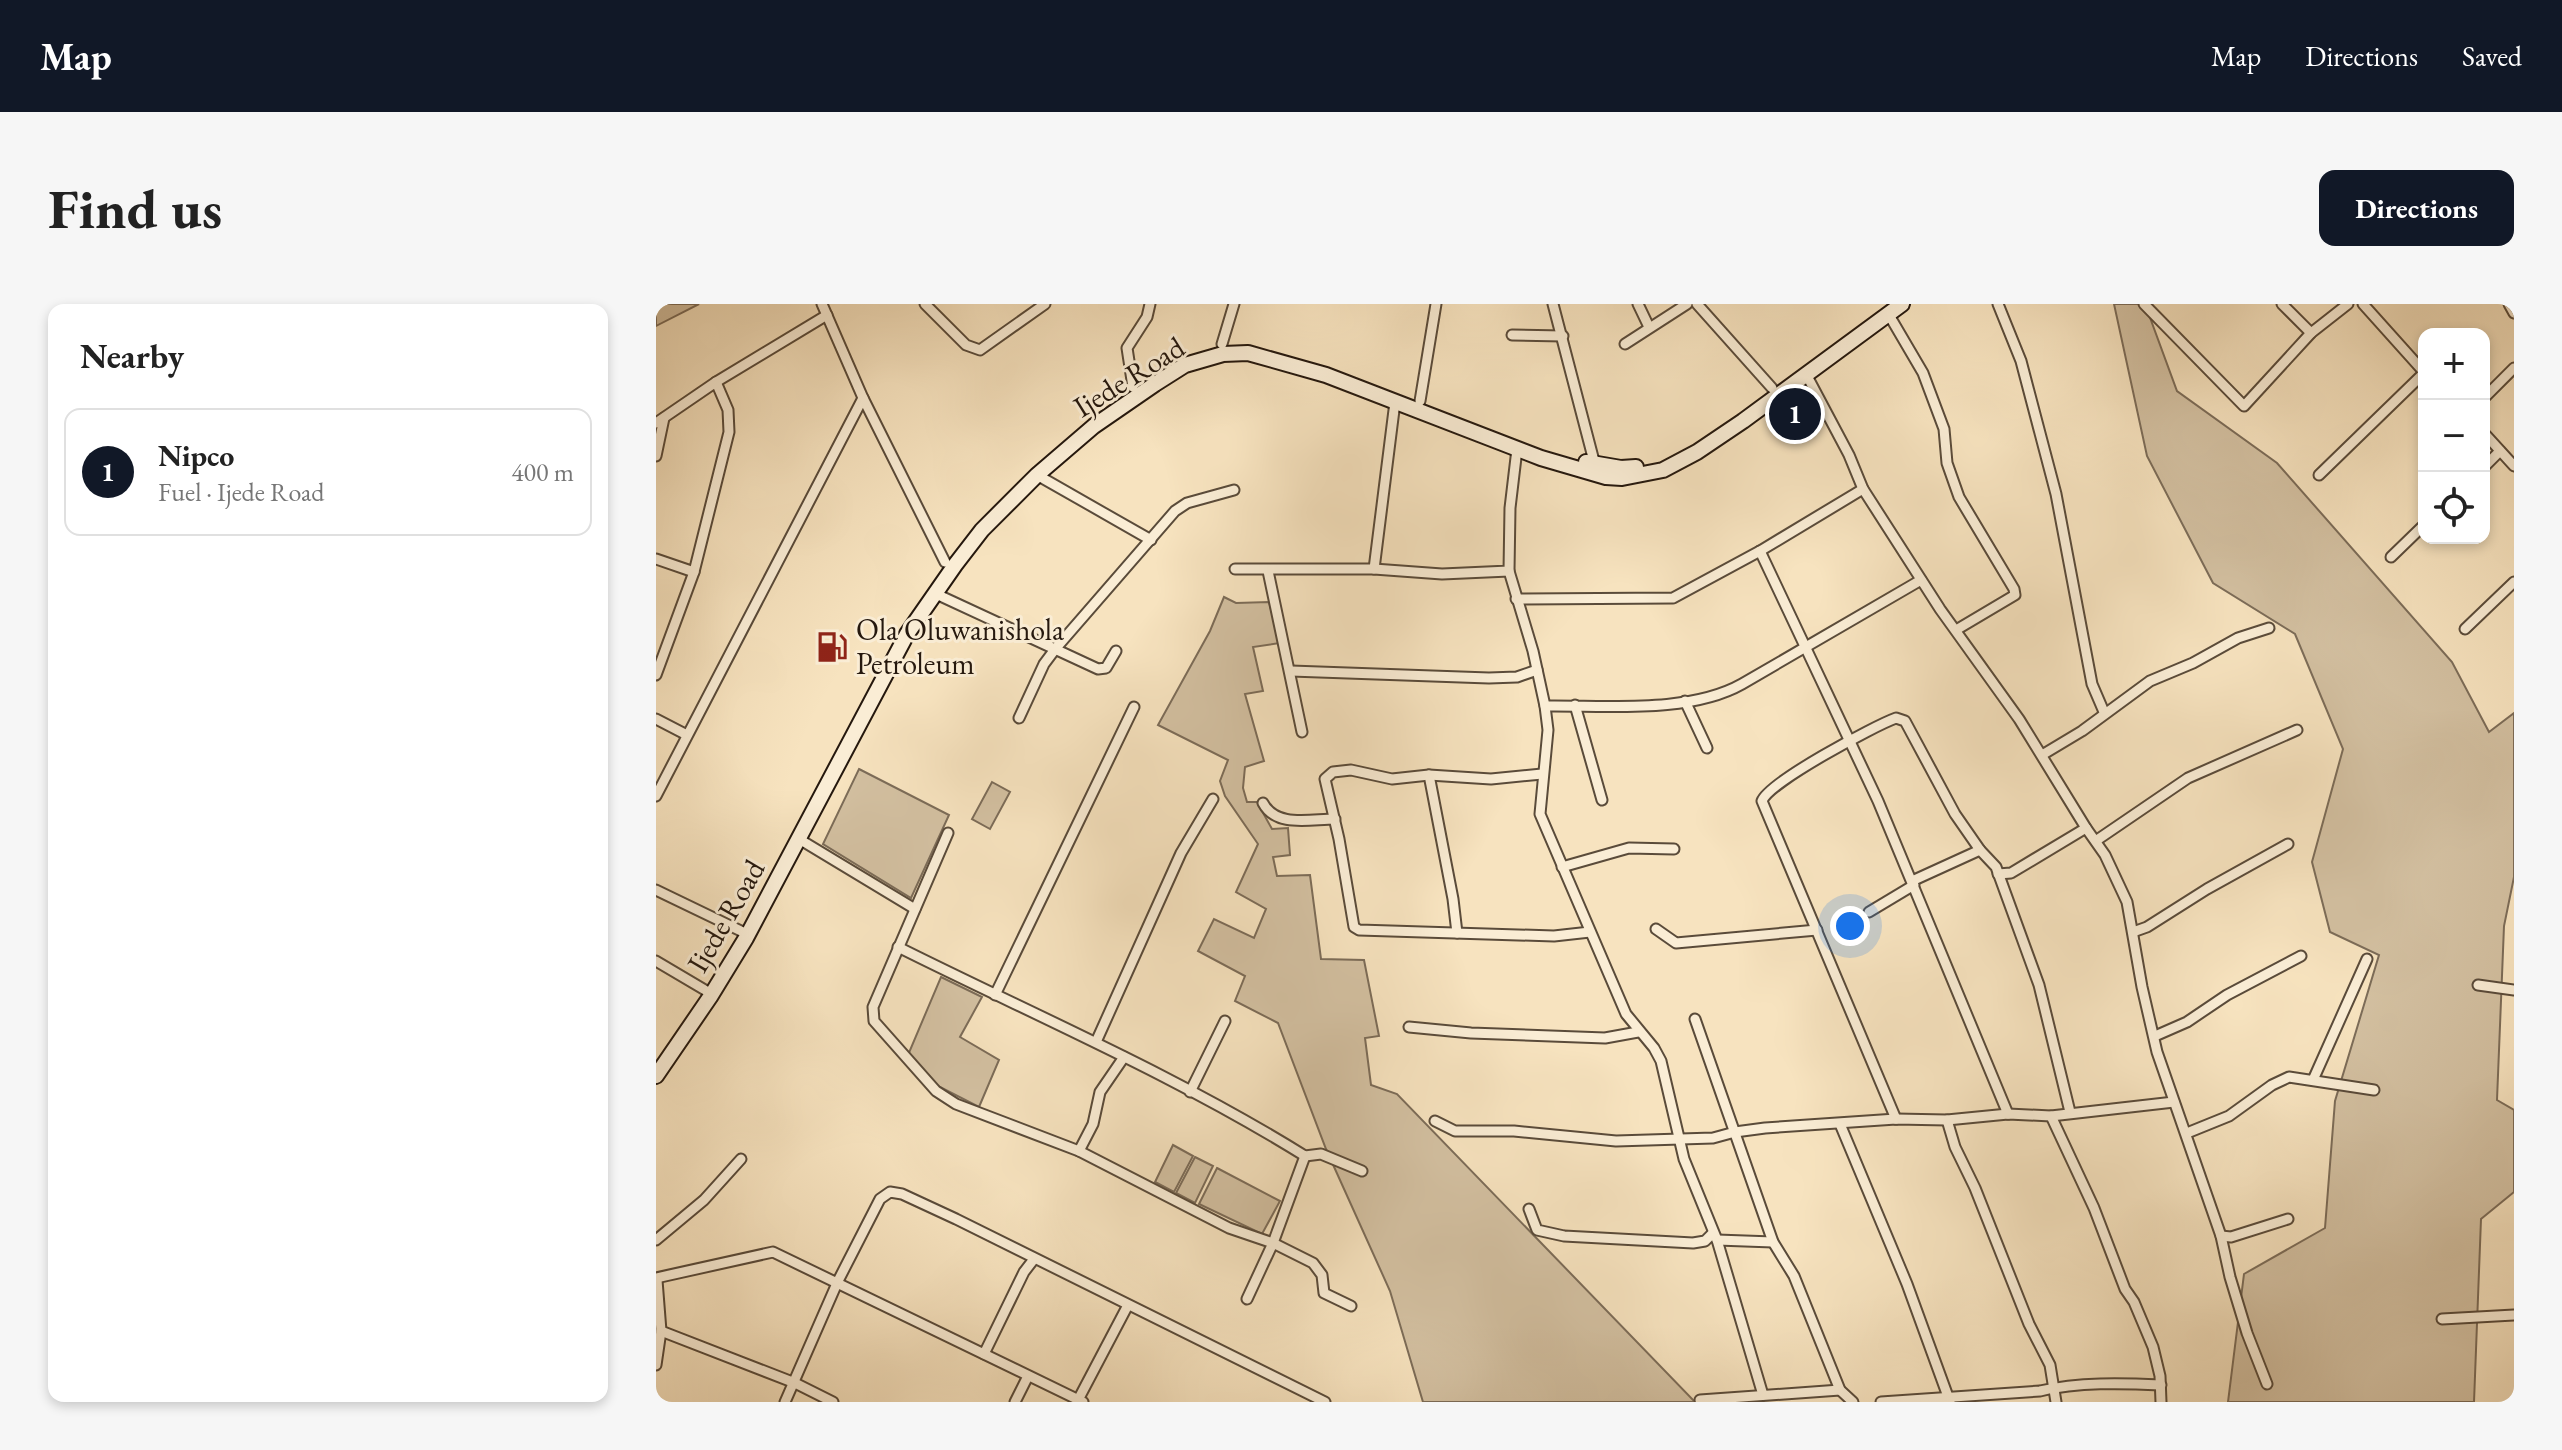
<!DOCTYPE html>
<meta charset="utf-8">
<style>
body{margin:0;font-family:"EB Garamond",serif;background:#f6f6f6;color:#222}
.controls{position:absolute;right:24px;top:24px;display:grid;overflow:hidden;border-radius:16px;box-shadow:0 4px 12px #0003}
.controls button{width:72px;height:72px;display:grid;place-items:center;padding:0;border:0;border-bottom:2px solid #e0e0e0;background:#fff;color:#222;font:40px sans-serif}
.you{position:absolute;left:1194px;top:622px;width:28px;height:28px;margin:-20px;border:6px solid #fff;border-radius:50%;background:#1a73e8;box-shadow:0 0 0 12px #1a73e833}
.badge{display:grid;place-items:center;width:52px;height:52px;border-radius:50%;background:#111827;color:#fff;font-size:26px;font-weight:700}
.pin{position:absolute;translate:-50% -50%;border:4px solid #fff;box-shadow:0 2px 8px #0006}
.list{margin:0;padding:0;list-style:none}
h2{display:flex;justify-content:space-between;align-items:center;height:104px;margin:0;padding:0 32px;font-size:34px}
h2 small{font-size:26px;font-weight:400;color:#767676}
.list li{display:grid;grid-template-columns:52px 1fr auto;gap:24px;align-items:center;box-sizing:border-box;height:128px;margin:0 16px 16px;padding:0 16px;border:2px solid #e0e0e0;border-radius:16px}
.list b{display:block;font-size:30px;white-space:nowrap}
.list p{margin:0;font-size:26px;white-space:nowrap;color:#767676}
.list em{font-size:26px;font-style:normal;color:#767676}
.icon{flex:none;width:44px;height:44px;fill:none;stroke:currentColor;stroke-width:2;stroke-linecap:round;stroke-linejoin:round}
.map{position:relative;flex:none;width:1858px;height:1098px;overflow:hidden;border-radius:16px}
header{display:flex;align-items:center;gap:48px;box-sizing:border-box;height:112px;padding:0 40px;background:#111827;color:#fff}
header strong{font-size:38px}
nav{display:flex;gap:44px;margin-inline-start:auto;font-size:28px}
.intro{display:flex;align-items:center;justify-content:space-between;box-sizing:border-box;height:192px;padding:0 48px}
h1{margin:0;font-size:56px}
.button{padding:20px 36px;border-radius:16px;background:#111827;color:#fff;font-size:28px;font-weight:700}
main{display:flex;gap:48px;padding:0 48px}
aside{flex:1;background:#fff;border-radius:16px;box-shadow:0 4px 12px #0003}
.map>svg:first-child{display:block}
.green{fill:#d3c0a1;stroke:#7c6c58;stroke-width:2}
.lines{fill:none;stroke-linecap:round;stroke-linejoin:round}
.street-casing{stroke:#5a4b3a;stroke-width:13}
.secondary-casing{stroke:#25180e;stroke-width:18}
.street{stroke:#faedd5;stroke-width:9}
.secondary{stroke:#faedd5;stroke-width:14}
.labels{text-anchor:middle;stroke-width:6;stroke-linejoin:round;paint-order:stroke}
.street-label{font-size:30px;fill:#25180e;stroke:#faedd5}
.poi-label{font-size:30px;fill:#25180e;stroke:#faedd5;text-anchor:start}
</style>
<header>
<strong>Map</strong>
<nav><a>Map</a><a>Directions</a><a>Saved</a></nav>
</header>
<div class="intro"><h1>Find us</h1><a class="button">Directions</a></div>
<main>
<aside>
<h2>Nearby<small></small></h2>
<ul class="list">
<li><span class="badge">1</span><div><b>Nipco</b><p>Fuel · Ijede Road</p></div><em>400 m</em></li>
</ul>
</aside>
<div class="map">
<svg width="1858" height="1098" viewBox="0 0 1858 1098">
<rect width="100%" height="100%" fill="#f7e3bf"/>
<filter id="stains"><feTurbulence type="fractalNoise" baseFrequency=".0025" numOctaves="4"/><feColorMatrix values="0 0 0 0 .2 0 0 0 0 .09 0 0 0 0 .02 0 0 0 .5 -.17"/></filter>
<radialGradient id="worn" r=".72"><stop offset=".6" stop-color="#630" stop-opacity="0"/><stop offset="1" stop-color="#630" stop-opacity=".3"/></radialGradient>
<g class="green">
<polygon points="0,0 43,0 0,22"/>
<polygon points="1458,0 1489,0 1521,87 1621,159 1796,358 1833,428 1858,409 1858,573 1848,622 1841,796 1858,806 1858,888 1825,915 1818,1098 1572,1098 1588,970 1669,924 1679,797 1723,651 1674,628 1656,558 1687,445 1639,330 1557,279 1491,152"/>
<polygon points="568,293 580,299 613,298 624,339 597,343 607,387 589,390 608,457 589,463 587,484 591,498 601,498 616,525 632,524 634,551 617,553 621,572 654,571 665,655 708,656 723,732 709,734 715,781 741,790 1039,1098 767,1098 734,987 670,845 622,719 579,697 589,672 542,647 558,615 598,634 610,605 580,588 602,540 569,492 564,477 572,456 502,421 554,327"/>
<polygon points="203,465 293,511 255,594 167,540"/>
<polygon points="336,478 354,488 334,525 316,515"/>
<polygon points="285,673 326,693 304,733 343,756 323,803 278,780 252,751"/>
<polygon points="517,841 537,852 518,888 499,878"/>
<polygon points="539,853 557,862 539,899 520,889"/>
<polygon points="561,864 624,897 606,930 543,900"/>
</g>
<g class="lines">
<defs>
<g id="street">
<polyline points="166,0 207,94 289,258"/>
<polyline points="269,0 310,41 324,46 389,0"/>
<polyline points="897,0 939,161"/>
<polyline points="982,0 993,23"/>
<polyline points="1041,0 1116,84"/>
<polyline points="1342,0 1365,57 1400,190 1436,380 1448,408"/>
<polyline points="1488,0 1588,102 1655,29 1692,0"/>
<polyline points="1626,0 1655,29"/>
<polyline points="1707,0 1768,68"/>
<polyline points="1853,0 1858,9"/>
<polyline points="1233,11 1267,69 1288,125 1291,159 1303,193 1358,285 1359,291 1300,326"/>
<polyline points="856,31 907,32"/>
<polyline points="566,40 578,0"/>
<polyline points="969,40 1031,0"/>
<polyline points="1150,70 1193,151 1207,185 1284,305 1363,415 1430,524 1449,551 1471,598 1486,683 1501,748 1565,932 1574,973 1591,1029 1611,1080"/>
<polyline points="477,83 471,44 491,13 494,0"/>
<polyline points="1828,94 1858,64"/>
<polyline points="764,97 780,0"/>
<polyline points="0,119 60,78 171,11"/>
<polyline points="1828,129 1858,162"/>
<polyline points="0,152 8,114"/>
<polyline points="1828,163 1844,147"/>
<polyline points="381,171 495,236"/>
<polyline points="1663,171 1768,69"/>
<polyline points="1104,247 1222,497 1352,810"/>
<polyline points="1735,253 1768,221"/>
<polyline points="0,255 38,268"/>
<polyline points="579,265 718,265 786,270 853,267 854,204 861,145"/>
<polyline points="718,265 739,98"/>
<polyline points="612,267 646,428"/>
<polyline points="853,267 877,347 889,402 892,426 884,510 970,710 998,744 1005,757 1028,855 1061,936 1107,1091"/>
<polyline points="278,289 442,365 450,364 460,347"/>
<polyline points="860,295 1017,294 1104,247 1207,185"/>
<polyline points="1809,325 1858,278"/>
<polyline points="635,367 833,374 861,373 881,366"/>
<polyline points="0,371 38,268 73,128 72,106 60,78"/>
<polyline points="1029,397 1051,444"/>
<polyline points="919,401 946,496"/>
<path d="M889,402C949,401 1033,410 1086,380L1265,276"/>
<polyline points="363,414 388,360 400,344 519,207 531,199 578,186"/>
<polyline points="0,415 31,431"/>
<polyline points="1386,451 1426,427 1494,377 1537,359 1582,334 1613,324"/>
<polyline points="886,470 835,475 773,471 736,475 695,466 677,468 669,475 683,535 698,623 703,626 898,632 934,628"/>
<polyline points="773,471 797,595 801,629"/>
<polyline points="0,492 207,94"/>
<path d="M607,499C620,524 654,515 679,515"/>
<polyline points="292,529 217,703 218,717 280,787 300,800 423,847 573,924 617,939 657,959 666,971 668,989 695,1002"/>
<polyline points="143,535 259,605"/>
<polyline points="1441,536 1532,474 1641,426"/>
<polyline points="906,563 973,544 1018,545"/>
<polyline points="1342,570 1355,569 1430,524"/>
<polyline points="1256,577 1324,546"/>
<polyline points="0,586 85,627"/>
<polyline points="1213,608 1258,581"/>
<polyline points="1000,625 1020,639 1161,626"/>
<polyline points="1477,628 1491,623 1551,585 1632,540"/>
<path d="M242,643C378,711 519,771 649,852L665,850L706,867"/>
<polyline points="0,657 49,686"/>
<polyline points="1822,681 1858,686"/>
<polyline points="339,691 478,403"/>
<polyline points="1039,715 1117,938 1138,972 1184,1086 1197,1098"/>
<polyline points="753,723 815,729 949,734 982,728"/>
<polyline points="1499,732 1531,718 1571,691 1645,652"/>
<polyline points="440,738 525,549 557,495"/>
<polyline points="1657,776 1711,655"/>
<polyline points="534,788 569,717"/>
<polyline points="1395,812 1438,904 1469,985 1478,998 1497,1043 1504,1072 1505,1098"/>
<path d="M1240,815L1106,497C1113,478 1218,422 1240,414L1249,417L1299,510L1324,546L1340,563L1383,681L1414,808"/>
<polyline points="1291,816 1299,843 1319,884 1373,1020 1394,1061 1400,1098"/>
<polyline points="779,817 799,827 858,827 960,837 1057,834 1079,828 1109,824 1240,815 1291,816 1352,810 1395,812 1518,798"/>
<polyline points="1184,820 1251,980 1294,1098"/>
<polyline points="1531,829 1573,812 1616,781 1633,773 1718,786"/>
<polyline points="423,847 437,820 444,788 468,753"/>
<polyline points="873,905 881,926 908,932 1037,939 1049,937 1057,929"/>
<polyline points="1565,932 1575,933 1632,915"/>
<polyline points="0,936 48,896 85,855"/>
<polyline points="1061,936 1117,938"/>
<polyline points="0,974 117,948 427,1098"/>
<polyline points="591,995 617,939 649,852"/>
<polyline points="1786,1015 1858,1011"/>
<polyline points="5,1027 139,1079 177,1098"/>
<polyline points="328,1050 368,968 378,955"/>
<polyline points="0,1061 5,1027 1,976"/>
<polyline points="422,1096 472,1001"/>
<polyline points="1044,1096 1184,1086"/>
<polyline points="129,1098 182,977 224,895 234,888 246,890 300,915 669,1098"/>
<polyline points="359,1098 372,1072"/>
<path d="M1225,1098L1384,1087C1423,1078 1465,1079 1505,1081"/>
</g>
<g id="secondary">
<polyline points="930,158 965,164 980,163"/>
<polyline points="0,772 54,693 90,634 251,330 299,261 326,226 381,171 438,122 499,80 529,61 567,50 592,49 670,71 885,154 950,173 966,174 1007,166 1041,148 1087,117 1246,0"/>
</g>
</defs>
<use href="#street" class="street-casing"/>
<use href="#secondary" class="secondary-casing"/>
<use href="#street" class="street"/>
<use href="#secondary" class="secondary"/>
</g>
<defs>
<symbol id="fuel-bare" viewBox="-9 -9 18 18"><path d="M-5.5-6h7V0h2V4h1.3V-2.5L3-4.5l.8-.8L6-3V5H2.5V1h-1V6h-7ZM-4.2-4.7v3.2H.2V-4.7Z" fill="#8f2418" stroke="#faedd5" stroke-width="2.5" paint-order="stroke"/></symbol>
</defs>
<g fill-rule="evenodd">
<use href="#fuel-bare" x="154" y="321" width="44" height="44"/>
</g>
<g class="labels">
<g class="street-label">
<text transform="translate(473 73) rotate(-32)" y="10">Ijede Road</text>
<text transform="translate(70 612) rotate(-60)" y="10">Ijede Road</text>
</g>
<g class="poi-label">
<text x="200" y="336">Ola Oluwanishola<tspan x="200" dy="34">Petroleum</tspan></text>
</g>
</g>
<rect width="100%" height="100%" filter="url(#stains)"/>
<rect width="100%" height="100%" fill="url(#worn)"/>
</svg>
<div class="controls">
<button>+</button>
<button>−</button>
<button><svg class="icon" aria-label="locate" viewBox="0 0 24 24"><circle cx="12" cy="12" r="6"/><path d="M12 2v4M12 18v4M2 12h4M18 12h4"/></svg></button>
</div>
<div class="you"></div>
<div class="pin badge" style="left:1139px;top:110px">1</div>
</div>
</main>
